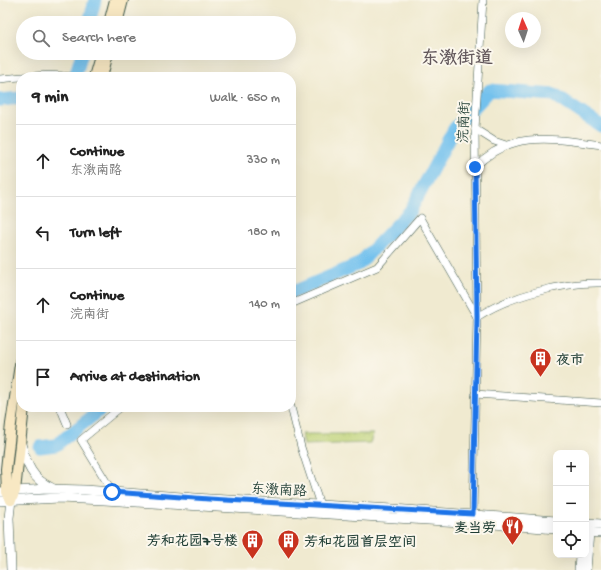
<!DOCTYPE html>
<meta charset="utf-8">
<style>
body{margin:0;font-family:"Gochi Hand","LXGW WenKai TC",sans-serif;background:#f6f6f6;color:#222}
.controls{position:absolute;right:12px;bottom:12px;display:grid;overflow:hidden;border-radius:8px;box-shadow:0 4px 16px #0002}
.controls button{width:36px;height:36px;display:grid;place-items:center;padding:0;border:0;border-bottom:1px solid #e0e0e0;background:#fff;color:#222;font:20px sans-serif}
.compass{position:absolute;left:505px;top:12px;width:36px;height:36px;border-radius:50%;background:#fff;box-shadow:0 4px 16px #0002;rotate:357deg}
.stop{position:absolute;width:12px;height:12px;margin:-9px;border:3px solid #1a73e8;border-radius:50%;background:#fff}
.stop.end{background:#1a73e8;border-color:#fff;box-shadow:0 1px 4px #0008}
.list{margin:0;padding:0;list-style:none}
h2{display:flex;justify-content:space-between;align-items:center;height:52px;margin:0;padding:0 16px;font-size:17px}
h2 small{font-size:13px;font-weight:400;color:#767676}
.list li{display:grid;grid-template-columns:26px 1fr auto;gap:12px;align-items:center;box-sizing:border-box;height:72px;padding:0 16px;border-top:1px solid #e0e0e0}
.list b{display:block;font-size:15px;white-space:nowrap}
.list p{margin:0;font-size:13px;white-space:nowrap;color:#767676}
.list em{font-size:13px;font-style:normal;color:#767676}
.icon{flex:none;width:22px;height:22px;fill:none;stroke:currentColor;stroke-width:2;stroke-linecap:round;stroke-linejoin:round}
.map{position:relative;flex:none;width:601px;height:570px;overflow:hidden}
.search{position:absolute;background:#fff;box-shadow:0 4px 16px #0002;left:16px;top:16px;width:280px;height:44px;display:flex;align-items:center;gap:10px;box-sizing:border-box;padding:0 14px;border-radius:22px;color:#767676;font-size:15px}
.panel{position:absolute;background:#fff;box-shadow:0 4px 16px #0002;left:16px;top:72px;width:280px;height:340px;border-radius:16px}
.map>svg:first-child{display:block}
.park{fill:url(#park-crowns);stroke:#6e8855}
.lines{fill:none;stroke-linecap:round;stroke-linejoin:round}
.river{stroke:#73c1ed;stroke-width:13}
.minor-casing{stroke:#3e574b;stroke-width:8}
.tertiary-casing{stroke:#3e574b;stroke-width:10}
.secondary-casing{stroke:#3e574b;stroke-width:12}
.minor{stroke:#fff;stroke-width:7}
.tertiary{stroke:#fff;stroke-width:9}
.secondary{stroke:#f8e8c3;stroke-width:10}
.route{stroke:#1a73e8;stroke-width:5}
.labels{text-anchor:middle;stroke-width:4;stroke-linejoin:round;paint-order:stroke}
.street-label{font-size:14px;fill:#1f3d34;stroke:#fbf7ec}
.poi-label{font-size:14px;font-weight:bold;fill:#1f3d34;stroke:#fbf7ec;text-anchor:start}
.district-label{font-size:18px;font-weight:bold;fill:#63585c;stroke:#fbf7ec}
</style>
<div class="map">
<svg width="601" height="570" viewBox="0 0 601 570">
<defs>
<pattern id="park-crowns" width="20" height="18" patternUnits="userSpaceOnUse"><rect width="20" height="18" fill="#bdd276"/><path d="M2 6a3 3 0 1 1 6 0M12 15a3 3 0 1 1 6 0" fill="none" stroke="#a2b567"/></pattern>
</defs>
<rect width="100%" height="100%" fill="#fbf7ec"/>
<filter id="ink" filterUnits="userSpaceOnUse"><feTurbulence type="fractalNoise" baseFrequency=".025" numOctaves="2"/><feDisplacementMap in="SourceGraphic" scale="8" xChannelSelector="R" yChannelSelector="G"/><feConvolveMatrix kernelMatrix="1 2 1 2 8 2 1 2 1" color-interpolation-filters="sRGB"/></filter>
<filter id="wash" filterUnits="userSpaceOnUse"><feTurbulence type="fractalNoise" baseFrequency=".012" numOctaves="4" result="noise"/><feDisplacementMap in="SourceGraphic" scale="16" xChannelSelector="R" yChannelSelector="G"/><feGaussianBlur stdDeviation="0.9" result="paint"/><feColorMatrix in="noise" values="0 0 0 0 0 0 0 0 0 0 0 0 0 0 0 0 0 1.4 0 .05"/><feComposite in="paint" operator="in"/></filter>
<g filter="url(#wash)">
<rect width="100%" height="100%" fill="#f0ead0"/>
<polygon class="park" points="302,434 373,434 370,443 304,445"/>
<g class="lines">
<g class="river">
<polyline points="89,23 95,0"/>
<polyline points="75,77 82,53"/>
<polyline points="0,100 21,98"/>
<polyline points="291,293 359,264 410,211 454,129 490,90 554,95 601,126"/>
<polyline points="40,447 56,445 104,407"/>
</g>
</g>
</g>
<g filter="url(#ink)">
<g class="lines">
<defs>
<g id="minor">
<path d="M0,79C24,77 48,73 72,77"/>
<polyline points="475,129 494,141 506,145"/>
<path d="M475,167C512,129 554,139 601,145"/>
<polyline points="291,304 377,267 420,218 477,317 473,514"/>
<polyline points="477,316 475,129 483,0"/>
<path d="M477,317C509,296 563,282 601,283"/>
<polyline points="475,394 601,403"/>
<polyline points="60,407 67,424"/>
<polyline points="291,407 301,447 320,505"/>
<polyline points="112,491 81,440 121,407"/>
</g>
<g id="tertiary">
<path d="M21,444C27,464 31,479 52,488"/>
<polyline points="0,492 47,489 85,490 209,499 393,509 556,521"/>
<polyline points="11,500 9,518 11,570"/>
<polyline points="0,501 60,498 104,500 493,524 556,529"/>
<polyline points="586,523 601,524"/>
<polyline points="586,532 601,533"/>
<polyline points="579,570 580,555"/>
<polyline points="586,570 589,532 587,524"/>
</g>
<g id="secondary">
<polyline points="109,23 115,0"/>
<polyline points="117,23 123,0"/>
<polyline points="94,77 101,53"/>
<polyline points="102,77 108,53"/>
<polyline points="11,500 7,492 6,469 11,424 21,358"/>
<polyline points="11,500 15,491 24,407"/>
</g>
</defs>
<use href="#minor" class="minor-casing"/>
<use href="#tertiary" class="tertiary-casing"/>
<use href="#secondary" class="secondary-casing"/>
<use href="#minor" class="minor"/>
<use href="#tertiary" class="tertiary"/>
<use href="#secondary" class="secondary"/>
</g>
</g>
<g class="lines" filter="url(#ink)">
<polyline class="route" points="112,492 209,499 473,514 477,317 475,167"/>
</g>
<defs>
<symbol id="building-pin" viewBox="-11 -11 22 30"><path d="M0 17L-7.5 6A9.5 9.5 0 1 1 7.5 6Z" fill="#c8321e" stroke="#fbf7ec"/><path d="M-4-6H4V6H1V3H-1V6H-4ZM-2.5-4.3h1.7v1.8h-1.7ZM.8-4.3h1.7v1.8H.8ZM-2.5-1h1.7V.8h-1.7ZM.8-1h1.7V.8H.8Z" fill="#fff"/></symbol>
<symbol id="restaurant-pin" viewBox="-11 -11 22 30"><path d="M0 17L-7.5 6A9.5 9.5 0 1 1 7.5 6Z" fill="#c8321e" stroke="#fbf7ec"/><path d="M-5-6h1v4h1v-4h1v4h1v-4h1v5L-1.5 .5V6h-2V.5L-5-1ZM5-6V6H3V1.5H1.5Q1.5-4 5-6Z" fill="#fff"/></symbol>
</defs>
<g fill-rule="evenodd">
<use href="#building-pin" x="528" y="346" width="25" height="34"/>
<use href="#restaurant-pin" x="500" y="514" width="25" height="34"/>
<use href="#building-pin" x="240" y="528" width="25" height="34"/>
<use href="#building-pin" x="276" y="528" width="25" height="34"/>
</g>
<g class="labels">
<g class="street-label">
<text transform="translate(463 122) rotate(-88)" y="5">浣南街</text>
<text transform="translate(279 489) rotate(3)" y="5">东漖南路</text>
</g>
<g class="poi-label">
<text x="556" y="364">夜市</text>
<text x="496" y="532" text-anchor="end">麦当劳</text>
<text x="238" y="545" text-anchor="end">芳和花园7号楼</text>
<text x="304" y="546">芳和花园首层空间</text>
</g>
<g class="district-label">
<text x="457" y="63">东漖街道</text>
</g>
</g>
</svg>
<div class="controls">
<button>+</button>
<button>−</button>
<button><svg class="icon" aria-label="locate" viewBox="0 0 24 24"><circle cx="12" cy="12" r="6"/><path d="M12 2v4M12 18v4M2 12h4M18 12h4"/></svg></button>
</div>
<svg class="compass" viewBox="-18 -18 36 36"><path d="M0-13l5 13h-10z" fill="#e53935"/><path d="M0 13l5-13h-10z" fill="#767676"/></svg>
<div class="stop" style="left:112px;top:492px"></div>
<div class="stop end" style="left:475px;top:167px"></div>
<div class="search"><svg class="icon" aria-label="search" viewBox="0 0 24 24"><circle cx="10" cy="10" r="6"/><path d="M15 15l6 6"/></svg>Search here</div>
<section class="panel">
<h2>9 min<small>Walk · 650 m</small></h2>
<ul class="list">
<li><svg class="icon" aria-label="ahead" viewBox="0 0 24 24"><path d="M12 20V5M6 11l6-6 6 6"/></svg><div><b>Continue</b><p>东漖南路</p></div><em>330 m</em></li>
<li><svg class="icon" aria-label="left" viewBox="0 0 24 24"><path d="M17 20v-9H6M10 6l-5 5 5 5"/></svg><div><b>Turn left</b></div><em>180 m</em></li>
<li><svg class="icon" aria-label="ahead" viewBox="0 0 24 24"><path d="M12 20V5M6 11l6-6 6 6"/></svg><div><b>Continue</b><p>浣南街</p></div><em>140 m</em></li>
<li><svg class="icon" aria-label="arrive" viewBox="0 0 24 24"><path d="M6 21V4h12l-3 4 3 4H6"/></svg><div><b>Arrive at destination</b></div></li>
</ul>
</section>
</div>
